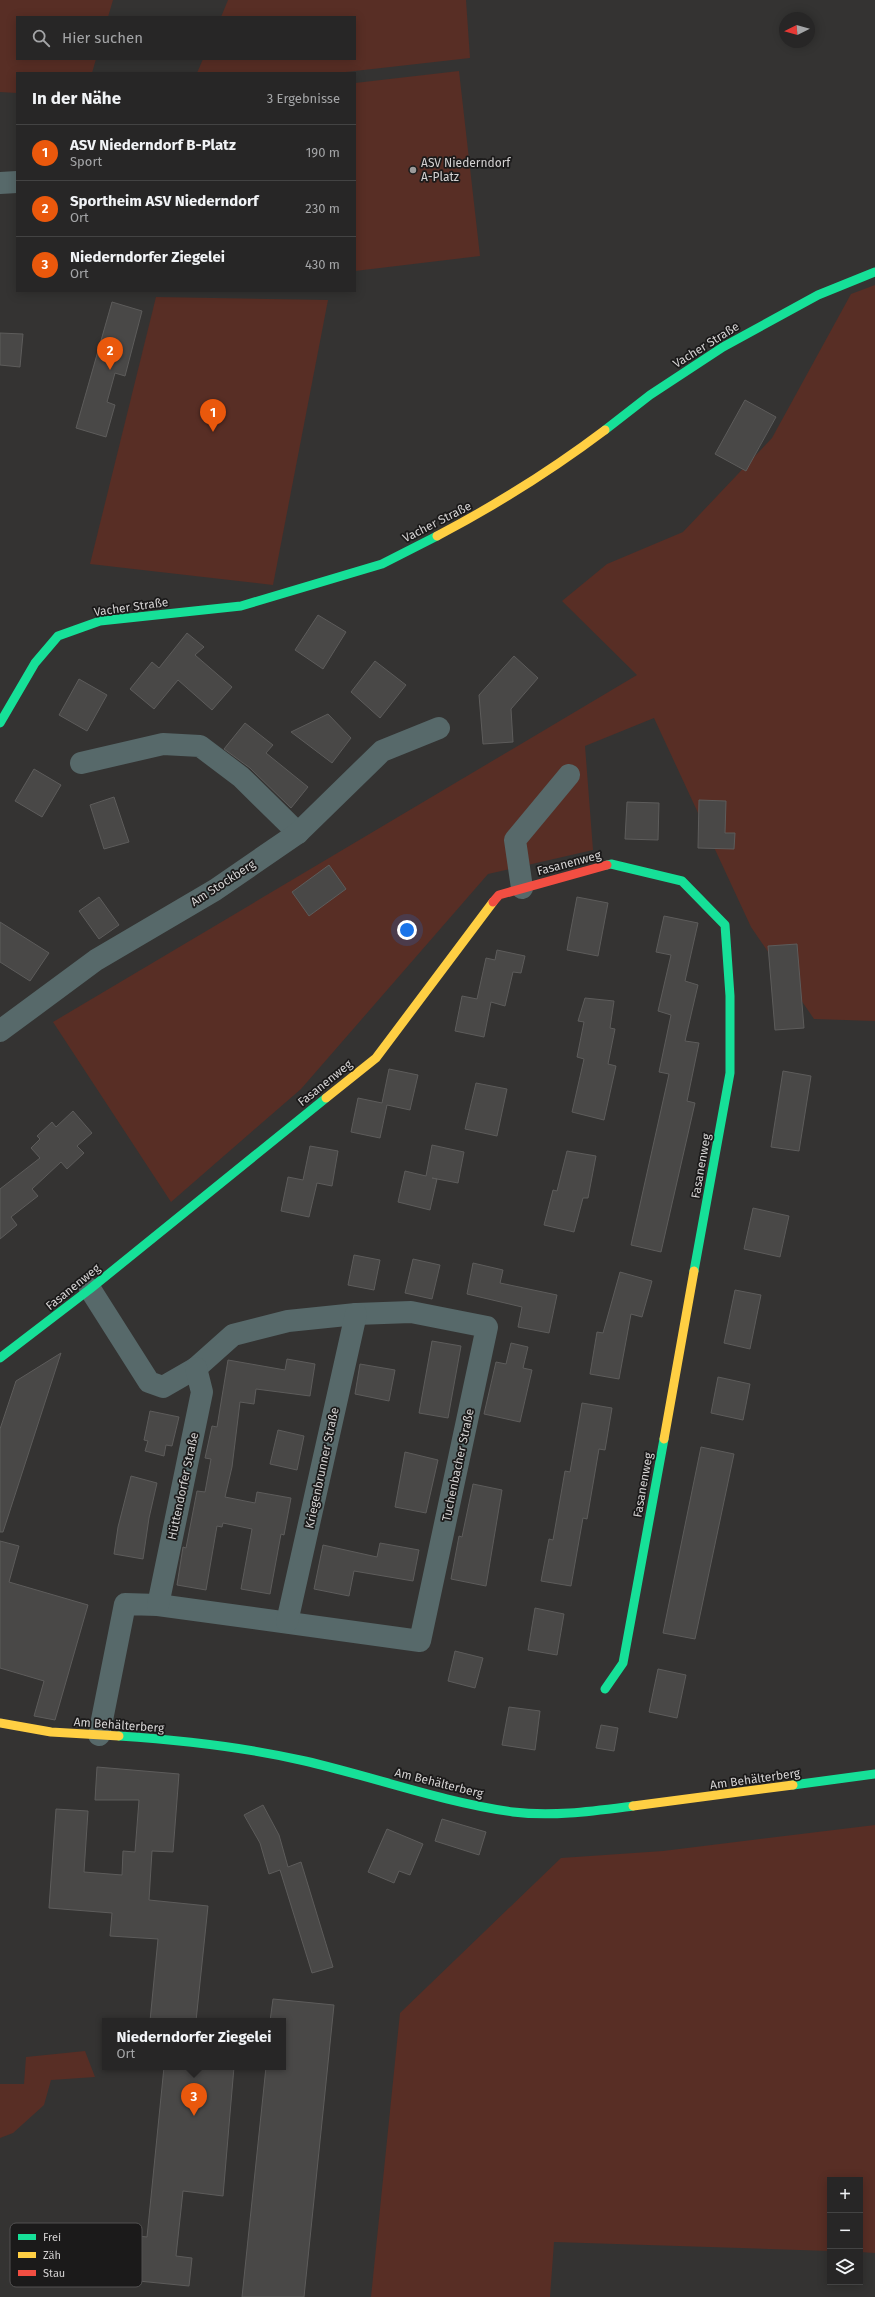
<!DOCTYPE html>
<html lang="de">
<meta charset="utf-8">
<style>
body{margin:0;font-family:"Fira Sans",sans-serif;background:#2f2e2e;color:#f1f3f6}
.controls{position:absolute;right:12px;bottom:12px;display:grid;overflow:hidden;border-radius:0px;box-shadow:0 2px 10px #0003}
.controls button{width:36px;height:36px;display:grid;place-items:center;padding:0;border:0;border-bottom:1px solid #434343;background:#272626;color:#f1f3f6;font:20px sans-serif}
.compass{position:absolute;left:779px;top:12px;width:36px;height:36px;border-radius:50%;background:#272626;box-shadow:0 2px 10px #0003;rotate:265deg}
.you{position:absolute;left:407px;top:930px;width:14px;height:14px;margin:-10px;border:3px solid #fff;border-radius:50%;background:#1a73e8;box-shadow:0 0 0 6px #1a73e833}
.badge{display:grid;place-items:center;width:26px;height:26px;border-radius:50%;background:#ea580c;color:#fff;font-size:13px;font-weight:700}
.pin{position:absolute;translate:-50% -33px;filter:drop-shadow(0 1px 2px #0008)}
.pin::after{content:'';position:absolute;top:21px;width:14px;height:12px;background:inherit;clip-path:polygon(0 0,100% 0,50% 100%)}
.popup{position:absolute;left:102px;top:2018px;width:184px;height:52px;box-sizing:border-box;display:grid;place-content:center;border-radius:0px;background:#272626;filter:drop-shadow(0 1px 3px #0005);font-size:13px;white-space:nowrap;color:#a4a5a7}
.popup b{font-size:15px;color:#f1f3f6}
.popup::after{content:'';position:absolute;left:50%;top:100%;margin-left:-8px;border:8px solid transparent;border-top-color:#272626}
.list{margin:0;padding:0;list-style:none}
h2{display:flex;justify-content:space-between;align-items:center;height:52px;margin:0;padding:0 16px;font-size:17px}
h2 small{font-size:13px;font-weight:400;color:#a4a5a7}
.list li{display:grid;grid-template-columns:26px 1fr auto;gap:12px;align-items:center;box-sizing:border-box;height:56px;padding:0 16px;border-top:1px solid #434343}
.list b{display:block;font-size:15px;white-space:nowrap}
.list p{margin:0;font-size:13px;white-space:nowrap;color:#a4a5a7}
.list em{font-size:13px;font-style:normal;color:#a4a5a7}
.icon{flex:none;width:22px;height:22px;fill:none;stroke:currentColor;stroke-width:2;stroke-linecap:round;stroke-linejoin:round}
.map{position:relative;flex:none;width:875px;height:2297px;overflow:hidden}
.search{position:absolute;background:#272626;box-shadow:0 2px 10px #0003;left:16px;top:16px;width:340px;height:44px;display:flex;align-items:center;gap:10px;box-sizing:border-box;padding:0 14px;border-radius:0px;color:#a4a5a7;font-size:15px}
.panel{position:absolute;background:#272626;box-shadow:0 2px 10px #0003;left:16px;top:72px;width:340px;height:220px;border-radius:0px}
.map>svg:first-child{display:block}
.green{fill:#582e25}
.building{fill:#494847;stroke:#5d5c5b}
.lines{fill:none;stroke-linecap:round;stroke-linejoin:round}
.street{stroke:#57696a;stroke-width:22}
.fast{stroke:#16e098;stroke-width:9}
.slow{stroke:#ffcf43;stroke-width:9}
.jam{stroke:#f24e42;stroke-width:9}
.poi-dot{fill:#9c9a9a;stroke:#1b1a1a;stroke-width:1.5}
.labels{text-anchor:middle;stroke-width:3.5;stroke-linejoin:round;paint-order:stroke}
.poi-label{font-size:12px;fill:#d4d2d2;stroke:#1b1a1a;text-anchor:start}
.street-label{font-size:12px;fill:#d4d2d2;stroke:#1b1a1a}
.key{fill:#1b1a1a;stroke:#525151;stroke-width:1}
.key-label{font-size:11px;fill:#d4d2d2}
</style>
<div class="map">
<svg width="875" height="2297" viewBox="0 0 875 2297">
<rect width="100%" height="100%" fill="#343332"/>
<g class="green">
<polygon points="0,0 113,0 108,17 17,17 17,59 96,59 92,73 17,73 17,93 0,92"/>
<polygon points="228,0 466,0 470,58 337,73 197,73 203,59 355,59 355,17 221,17"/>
<polygon points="459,71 480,256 355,271 355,83"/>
<polygon points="875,285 875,1021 814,1019 751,927 654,718 585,746 593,850 488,874 301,1089 171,1202 53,1022 637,675 562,601 607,564 683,532 772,438 851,294"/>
<polygon points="156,297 328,300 273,585 90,564"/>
<polygon points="875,1825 875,2253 860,2252 860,2180 830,2180 830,2251 554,2242 550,2297 371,2297 400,2013 561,1858 663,1851"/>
<polygon points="85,2051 95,2077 51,2080 44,2105 13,2133 0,2138 0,2084 24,2084 26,2057"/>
</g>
<g class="building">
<polygon points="112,302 142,311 125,376 115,373 107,402 115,405 106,437 76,428"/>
<polygon points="0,333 23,334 20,367 0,365"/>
<polygon points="745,400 776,417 746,471 715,454"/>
<polygon points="318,615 346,632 323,669 295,650"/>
<polygon points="187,633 204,647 195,655 232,687 212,710 178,680 154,709 130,689 152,662 159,668"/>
<polygon points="514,656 538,678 511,709 513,742 483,744 479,695"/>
<polygon points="375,661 406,685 380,718 351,692"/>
<polygon points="79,679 107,695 87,731 59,715"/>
<polygon points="328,714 351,738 332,763 291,732"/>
<polygon points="245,723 273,745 266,753 308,787 291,808 250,768 224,749"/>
<polygon points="34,769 61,785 42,817 15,801"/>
<polygon points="114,797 129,842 104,849 90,805"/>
<polygon points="699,800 726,801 725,833 735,833 734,849 698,848"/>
<polygon points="627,802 659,803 658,840 625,839"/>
<polygon points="329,865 346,889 309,916 292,892"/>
<polygon points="99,897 119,925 99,939 79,911"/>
<polygon points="577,897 608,903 598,956 567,950"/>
<polygon points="664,916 698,923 685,981 698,985 685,1041 699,1043 687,1101 695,1103 661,1252 631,1245 669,1074 659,1072 671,1015 658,1011 671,955 656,952"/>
<polygon points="0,922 49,953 30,981 0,962"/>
<polygon points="797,944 804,1028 775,1030 768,946"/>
<polygon points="497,950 525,956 521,973 513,972 505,1006 491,1002 484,1037 455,1031 462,996 477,999 486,958 495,960"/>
<polygon points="585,998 614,1001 610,1028 615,1029 608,1064 616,1066 604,1120 572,1112 584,1059 577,1057 584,1022 578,1021"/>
<polygon points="389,1069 418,1075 410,1110 387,1105 380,1138 351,1132 358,1098 382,1103"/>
<polygon points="783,1071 811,1076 799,1151 771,1147"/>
<polygon points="476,1083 507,1089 497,1136 465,1129"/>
<polygon points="73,1111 92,1133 77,1146 84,1153 67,1169 61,1162 32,1189 38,1196 11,1217 17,1225 0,1239 0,1189 40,1158 31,1148 40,1139 37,1136 52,1122 56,1127"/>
<polygon points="432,1145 464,1152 458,1183 432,1178 437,1179 430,1210 398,1202 405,1171 426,1176"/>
<polygon points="310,1146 338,1151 332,1186 317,1183 309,1217 281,1211 288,1177 303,1180"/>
<polygon points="567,1151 596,1156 588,1198 583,1198 574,1232 544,1225 553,1190 557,1191"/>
<polygon points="753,1208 789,1216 780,1257 744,1249"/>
<polygon points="354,1255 380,1260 374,1290 348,1285"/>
<polygon points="413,1259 440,1265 432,1299 405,1293"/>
<polygon points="473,1263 503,1270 500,1283 557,1295 549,1333 518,1327 522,1307 467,1294"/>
<polygon points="620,1272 652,1281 642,1317 631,1314 619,1379 590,1374 597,1332 603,1333"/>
<polygon points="735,1290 761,1295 750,1349 724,1343"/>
<polygon points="432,1341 461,1346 448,1418 419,1413"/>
<polygon points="511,1343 528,1347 523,1368 532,1370 520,1422 484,1414 496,1362 506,1364"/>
<polygon points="61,1353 3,1532 0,1532 0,1429 16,1381"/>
<polygon points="287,1359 315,1364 310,1396 256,1389 254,1404 240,1402 232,1467 225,1497 255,1503 257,1492 291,1498 284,1535 281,1534 270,1594 241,1589 252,1529 223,1523 222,1527 217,1526 206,1590 177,1585 183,1547 186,1548 197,1491 205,1492 211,1459 205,1458 212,1426 217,1427 228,1360 285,1370"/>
<polygon points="360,1364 395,1370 389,1401 355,1394"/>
<polygon points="718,1377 750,1384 743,1420 711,1413"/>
<polygon points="582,1403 612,1408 605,1450 599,1449 587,1519 583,1518 571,1586 541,1581 549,1539 553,1540 565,1471 570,1472"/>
<polygon points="150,1411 179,1417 172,1446 166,1445 164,1456 145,1451 148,1441 144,1440"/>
<polygon points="278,1430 304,1436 297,1470 270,1464"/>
<polygon points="701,1447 734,1454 695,1639 663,1633"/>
<polygon points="405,1452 438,1460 426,1513 395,1507"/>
<polygon points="131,1476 157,1483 149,1518 143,1559 114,1554 118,1527"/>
<polygon points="473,1484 502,1490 486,1586 451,1579 459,1536 462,1537"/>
<polygon points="0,1541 19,1546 9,1582 88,1605 55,1720 34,1716 44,1681 0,1668"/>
<polygon points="380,1543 419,1550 413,1581 354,1571 349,1596 314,1589 323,1545 377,1557"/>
<polygon points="535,1608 564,1614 557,1655 528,1650"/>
<polygon points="455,1651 483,1658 475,1688 448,1681"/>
<polygon points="658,1669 686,1675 677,1718 649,1712"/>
<polygon points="509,1707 540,1711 535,1750 502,1745"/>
<polygon points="601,1725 618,1728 614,1751 596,1748"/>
<polygon points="97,1767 179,1774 173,1852 152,1851 149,1900 208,1906 196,2021 150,2021 158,1939 110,1936 112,1913 49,1908 56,1809 88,1811 84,1872 122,1875 123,1851 135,1852 139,1800 95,1800"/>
<polygon points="263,1805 279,1835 288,1867 301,1862 333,1967 312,1973 280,1870 269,1874 260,1843 244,1815"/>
<polygon points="442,1819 486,1832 479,1855 435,1841"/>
<polygon points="387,1829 423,1844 410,1875 399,1871 394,1883 368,1872"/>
<polygon points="273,1999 334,2005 304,2297 242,2297 266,2067 283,2067 283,2021 270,2021"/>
<polygon points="164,2067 234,2067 223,2196 183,2191 176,2256 192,2258 189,2286 98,2277 103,2232 147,2237"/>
</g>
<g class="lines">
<g class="street">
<polyline points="0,183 17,182"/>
<polyline points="81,763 163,744 200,746 241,777 298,833"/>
<polyline points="522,888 515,840 569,775"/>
<polyline points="0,1031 96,960 215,890 298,833 382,751 439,728"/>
<polyline points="90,1289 149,1382 163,1387 196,1368 233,1335 288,1321 356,1314 411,1312 487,1327 420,1641 158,1605 125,1604 99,1735"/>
<polyline points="158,1605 202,1392 196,1368"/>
<polyline points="287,1622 356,1314"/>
</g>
<g class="fast">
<polyline points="605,430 650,395 723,347 818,295 875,272"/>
<polyline points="0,723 35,663 58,636 100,621 241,606 382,564 437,536"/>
<polyline points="607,865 611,864 682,881 725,925 730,996 730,1073 694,1271"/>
<polyline points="0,1358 90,1289 326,1098"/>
<polyline points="605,1689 623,1663 664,1439"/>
<path d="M119,1736C181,1740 244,1747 305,1761C374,1777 442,1802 513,1812C553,1817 594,1811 633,1806"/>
<polyline points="793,1785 875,1774"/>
</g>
<g class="slow">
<path d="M437,536C496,505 552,470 605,430"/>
<polyline points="326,1098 376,1058 493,902"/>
<polyline points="664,1439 694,1271"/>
<polyline points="0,1723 51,1732 119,1736"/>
<polyline points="633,1806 793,1785"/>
</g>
<polyline class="jam" points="493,902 499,895 607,865"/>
</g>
<circle class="poi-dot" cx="413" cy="170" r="4"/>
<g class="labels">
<g class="poi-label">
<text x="421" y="167">ASV Niederndorf<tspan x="421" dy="14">A-Platz</tspan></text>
</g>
<g class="street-label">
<text transform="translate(706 345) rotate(-32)" y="4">Vacher Straße</text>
<text transform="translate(437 522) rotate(-27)" y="4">Vacher Straße</text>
<text transform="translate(131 607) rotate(-8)" y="4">Vacher Straße</text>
<text transform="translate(569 863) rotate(-15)" y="4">Fasanenweg</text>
<text transform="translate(223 883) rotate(-33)" y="4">Am Stockberg</text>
<text transform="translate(325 1083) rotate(-39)" y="4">Fasanenweg</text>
<text transform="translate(701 1166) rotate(-80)" y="4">Fasanenweg</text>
<text transform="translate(73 1287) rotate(-39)" y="4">Fasanenweg</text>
<text transform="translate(458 1465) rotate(-78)" y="4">Tuchenbacher Straße</text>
<text transform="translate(322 1468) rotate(-78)" y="4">Kriegenbrunner Straße</text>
<text transform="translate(643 1485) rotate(-80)" y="4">Fasanenweg</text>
<text transform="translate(183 1486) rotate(-78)" y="4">Hüttendorfer Straße</text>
<text transform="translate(119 1725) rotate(4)" y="4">Am Behälterberg</text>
<text transform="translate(755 1779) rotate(-8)" y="4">Am Behälterberg</text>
<text transform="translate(439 1783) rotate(14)" y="4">Am Behälterberg</text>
</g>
</g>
<rect x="10" y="2223" width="132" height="64" rx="6" class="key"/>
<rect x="18" y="2234" width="18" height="6" fill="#16e098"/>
<rect x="18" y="2252" width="18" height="6" fill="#ffcf43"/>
<rect x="18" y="2270" width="18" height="6" fill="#f24e42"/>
<g class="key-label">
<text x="43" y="2241">Frei</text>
<text x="43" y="2259">Zäh</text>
<text x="43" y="2277">Stau</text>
</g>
</svg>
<div class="controls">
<button>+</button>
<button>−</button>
<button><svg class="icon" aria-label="layers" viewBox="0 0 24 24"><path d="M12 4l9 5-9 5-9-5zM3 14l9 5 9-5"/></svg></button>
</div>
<svg class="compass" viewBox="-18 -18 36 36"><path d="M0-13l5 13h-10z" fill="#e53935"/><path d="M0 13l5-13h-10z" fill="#a4a5a7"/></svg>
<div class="you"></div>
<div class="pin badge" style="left:213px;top:432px">1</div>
<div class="pin badge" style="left:110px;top:370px">2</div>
<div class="pin badge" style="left:194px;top:2116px">3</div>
<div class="popup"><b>Niederndorfer Ziegelei</b>Ort</div>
<div class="search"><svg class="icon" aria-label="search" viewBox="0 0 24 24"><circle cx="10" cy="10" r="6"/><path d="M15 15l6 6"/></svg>Hier suchen</div>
<section class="panel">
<h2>In der Nähe<small>3 Ergebnisse</small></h2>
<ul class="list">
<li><span class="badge">1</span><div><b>ASV Niederndorf B-Platz</b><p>Sport</p></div><em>190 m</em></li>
<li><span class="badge">2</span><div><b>Sportheim ASV Niederndorf</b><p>Ort</p></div><em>230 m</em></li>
<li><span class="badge">3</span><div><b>Niederndorfer Ziegelei</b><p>Ort</p></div><em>430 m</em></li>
</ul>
</section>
</div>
